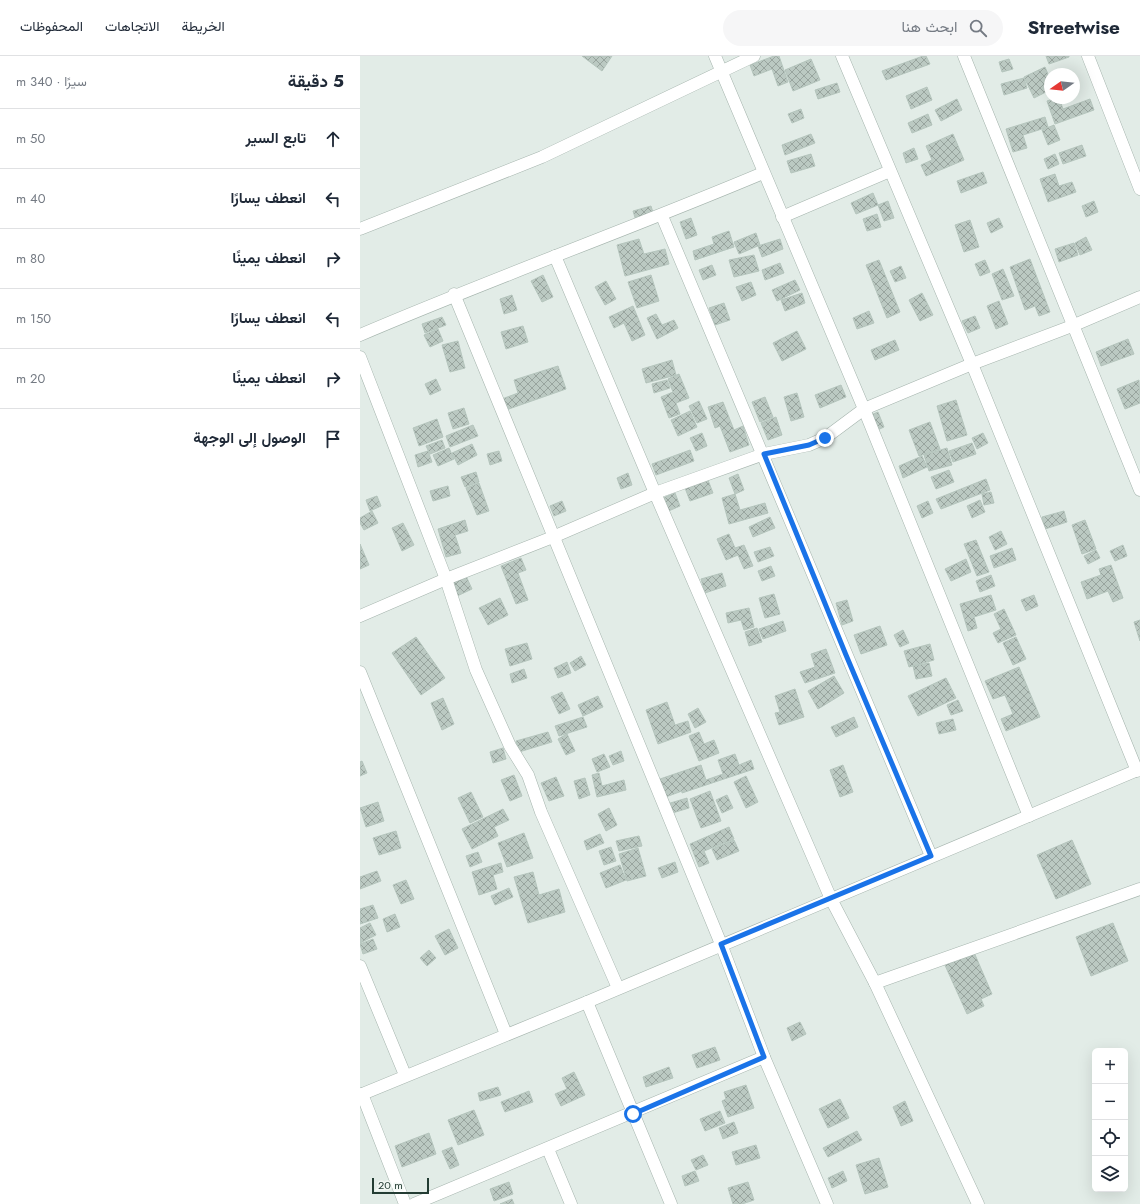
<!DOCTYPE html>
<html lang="ar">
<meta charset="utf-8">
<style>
body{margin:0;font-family:Jost,Vazirmatn,sans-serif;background:#f6f6f7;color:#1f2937;direction:rtl}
.controls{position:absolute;right:12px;bottom:12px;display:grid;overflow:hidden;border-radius:6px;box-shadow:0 4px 16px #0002}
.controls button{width:36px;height:36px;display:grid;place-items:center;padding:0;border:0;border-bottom:1px solid #e0e1e3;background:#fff;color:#1f2937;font:20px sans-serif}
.compass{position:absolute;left:684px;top:12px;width:36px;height:36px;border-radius:50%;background:#fff;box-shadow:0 4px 16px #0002;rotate:256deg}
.scale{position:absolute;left:12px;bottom:10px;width:57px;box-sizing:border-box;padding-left:4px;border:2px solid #233c33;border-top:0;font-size:11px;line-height:14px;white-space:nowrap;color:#233c33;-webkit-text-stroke:3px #f3f8f5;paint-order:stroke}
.stop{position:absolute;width:12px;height:12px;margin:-9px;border:3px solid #1a73e8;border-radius:50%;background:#fff}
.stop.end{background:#1a73e8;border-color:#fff;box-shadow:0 1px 4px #0008}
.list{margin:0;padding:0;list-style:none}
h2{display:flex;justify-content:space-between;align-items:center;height:52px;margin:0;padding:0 16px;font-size:17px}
h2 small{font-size:13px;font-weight:400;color:#747a83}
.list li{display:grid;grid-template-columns:26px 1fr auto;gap:12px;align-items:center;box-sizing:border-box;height:60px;padding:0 16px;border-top:1px solid #e0e1e3}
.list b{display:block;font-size:15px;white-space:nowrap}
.list em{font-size:13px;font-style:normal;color:#747a83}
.icon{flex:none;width:22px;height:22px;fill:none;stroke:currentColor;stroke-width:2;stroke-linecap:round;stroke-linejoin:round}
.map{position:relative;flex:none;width:780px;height:1148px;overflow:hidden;direction:ltr}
header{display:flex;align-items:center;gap:24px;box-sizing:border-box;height:56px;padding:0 20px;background:#fff;border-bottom:1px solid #e0e1e3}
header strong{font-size:19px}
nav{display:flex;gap:22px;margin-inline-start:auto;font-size:14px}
.search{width:280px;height:36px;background:#f6f6f7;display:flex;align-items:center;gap:10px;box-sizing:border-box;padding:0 14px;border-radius:22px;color:#747a83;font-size:15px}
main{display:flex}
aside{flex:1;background:#fff}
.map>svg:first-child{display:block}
.building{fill:url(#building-cross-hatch);stroke:#b5c5bd}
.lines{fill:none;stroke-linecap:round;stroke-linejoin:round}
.minor-casing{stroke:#a5b4ad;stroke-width:13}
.minor{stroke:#fff;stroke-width:12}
.route{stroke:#1a73e8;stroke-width:5}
</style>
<header>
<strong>Streetwise</strong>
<div class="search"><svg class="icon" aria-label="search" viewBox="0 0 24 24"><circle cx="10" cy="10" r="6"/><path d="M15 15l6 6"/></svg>ابحث هنا</div>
<nav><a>الخريطة</a><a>الاتجاهات</a><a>المحفوظات</a></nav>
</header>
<main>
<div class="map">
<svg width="780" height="1148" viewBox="0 0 780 1148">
<defs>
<pattern id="building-cross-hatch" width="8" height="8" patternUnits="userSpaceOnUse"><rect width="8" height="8" fill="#bbc9c2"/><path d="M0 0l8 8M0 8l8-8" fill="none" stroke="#98a49e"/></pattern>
</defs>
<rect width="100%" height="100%" fill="#e2ece7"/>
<g class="building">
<polygon points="222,0 252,0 242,15"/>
<polygon points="414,0 419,0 428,26 418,30 412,13 394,20 390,9"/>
<polygon points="563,0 566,0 570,8 526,24 522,15"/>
<polygon points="686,0 709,0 709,1 689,8"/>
<polygon points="451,3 460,24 433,35 425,14"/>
<polygon points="649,3 653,13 642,16 639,6"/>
<polygon points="685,11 690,23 690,34 674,42 664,21"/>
<polygon points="664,22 667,32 644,39 641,28"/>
<polygon points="477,27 480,36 458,43 455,34"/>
<polygon points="567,31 572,44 551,53 546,40"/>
<polygon points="695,42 699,42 703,53 730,43 734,54 695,68 687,45"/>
<polygon points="597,43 602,54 581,65 575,54"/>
<polygon points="441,53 444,62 432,67 428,58"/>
<polygon points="568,58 572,69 552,77 548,67"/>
<polygon points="685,61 688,71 663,79 667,92 653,96 646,73"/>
<polygon points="694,69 700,84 688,89 682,74"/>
<polygon points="451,78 455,87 425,99 422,89"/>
<polygon points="593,78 604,104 566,120 561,109 572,104 566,90"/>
<polygon points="722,89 726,100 703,108 699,97"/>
<polygon points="554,92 558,103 546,107 543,97"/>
<polygon points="451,98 455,110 431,117 427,105"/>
<polygon points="695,98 699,108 688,113 684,103"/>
<polygon points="623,116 627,127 601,137 597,125"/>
<polygon points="695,118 699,130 712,126 716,136 688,146 680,123"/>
<polygon points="513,137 518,149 496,158 491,147"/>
<polygon points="528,145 534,162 524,165 518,149"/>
<polygon points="734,145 738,156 726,161 722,150"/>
<polygon points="291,150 295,163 277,168 273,155"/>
<polygon points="517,158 521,171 507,175 503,163"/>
<polygon points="331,162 337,179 326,183 320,166"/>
<polygon points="639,162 643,171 631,177 627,167"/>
<polygon points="610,164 619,191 604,196 595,169"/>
<polygon points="369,175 374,191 335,204 333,195 354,188 352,181"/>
<polygon points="396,177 400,189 379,198 374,186"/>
<polygon points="726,181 732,194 720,199 715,187"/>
<polygon points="279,183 284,198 305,193 309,208 265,220 257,189"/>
<polygon points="420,183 423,193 402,201 398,190"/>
<polygon points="714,187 718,199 699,206 695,193"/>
<polygon points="394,199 399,215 374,221 369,204"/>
<polygon points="670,203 690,256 679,260 675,250 665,254 650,211"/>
<polygon points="519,204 540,256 527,262 506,209"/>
<polygon points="625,204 630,216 620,220 615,208"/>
<polygon points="420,207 424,217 405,224 402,214"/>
<polygon points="352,209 356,219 343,224 339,214"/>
<polygon points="541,210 546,222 535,226 530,215"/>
<polygon points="643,213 654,240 642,244 632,218"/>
<polygon points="183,219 193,241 182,246 171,225"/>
<polygon points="291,219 299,245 277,252 268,226"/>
<polygon points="435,224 440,234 417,245 412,234"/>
<polygon points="246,225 256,243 245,249 235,231"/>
<polygon points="391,226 396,239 382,245 376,231"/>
<polygon points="442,237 445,247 425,255 421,244"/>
<polygon points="562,237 573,259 560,265 549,244"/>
<polygon points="152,239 157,254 144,258 140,243"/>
<polygon points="639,245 648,268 636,273 627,250"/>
<polygon points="364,247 370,264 355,269 349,252"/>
<polygon points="273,250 285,279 272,285 264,267 254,272 249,261"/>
<polygon points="509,255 514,267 497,273 493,262"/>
<polygon points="296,258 302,269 314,264 318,272 297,283 287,262"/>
<polygon points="615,260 620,272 608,277 602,265"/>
<polygon points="82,261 86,269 65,277 62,268"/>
<polygon points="163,270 168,286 146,293 141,276"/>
<polygon points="78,273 83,285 70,291 64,279"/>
<polygon points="437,275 446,293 422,305 413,287"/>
<polygon points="768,283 774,298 741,310 736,296"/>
<polygon points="535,284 539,294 515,304 511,294"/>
<polygon points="98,285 105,312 90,316 82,289"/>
<polygon points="312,304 316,319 286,327 282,313"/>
<polygon points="198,310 206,333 146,354 142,343 158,337 154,324"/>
<polygon points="319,318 329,342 316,347 320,358 309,362 301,341 313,336 308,323"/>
<polygon points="76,323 81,334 70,339 65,328"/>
<polygon points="307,324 310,332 294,337 292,328"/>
<polygon points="779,324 780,347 765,353 757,333"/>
<polygon points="481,329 486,341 460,352 455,339"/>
<polygon points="437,337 444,361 431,365 424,341"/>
<polygon points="405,341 413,361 400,366 392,346"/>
<polygon points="596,344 607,379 587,385 577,350"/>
<polygon points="339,345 347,363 337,367 329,350"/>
<polygon points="363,346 374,374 383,370 389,389 370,396 360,370 355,372 348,351"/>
<polygon points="104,352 109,368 93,373 88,357"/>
<polygon points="330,355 337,371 318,380 311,364"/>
<polygon points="518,356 524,371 513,376 506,361"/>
<polygon points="416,361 422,379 408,384 401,367"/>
<polygon points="77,363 83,381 59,390 53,372"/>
<polygon points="570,366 580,393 559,400 549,374"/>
<polygon points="113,369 118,380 90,391 86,380"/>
<polygon points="342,377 347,390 336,395 330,382"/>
<polygon points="623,377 628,387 617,393 612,382"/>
<polygon points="82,384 85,392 70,398 66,390"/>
<polygon points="612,387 616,398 593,406 589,395"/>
<polygon points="112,388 117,399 98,409 92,397"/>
<polygon points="89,392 94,403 78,410 73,399"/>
<polygon points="587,392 592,409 569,415 564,399"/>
<polygon points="330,394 334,405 296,419 292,408"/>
<polygon points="68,395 72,406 58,411 55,399"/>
<polygon points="139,395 142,405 130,409 127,398"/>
<polygon points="562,400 567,411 543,422 539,410"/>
<polygon points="589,414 594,426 576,433 571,421"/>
<polygon points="116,416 119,426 105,431 101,421"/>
<polygon points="268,417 272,429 261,433 257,422"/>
<polygon points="378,418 384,434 375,438 369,422"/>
<polygon points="626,423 630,434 581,453 576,443"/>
<polygon points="348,424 353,437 330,445 325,432"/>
<polygon points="119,427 129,455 117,459 106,432"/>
<polygon points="88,430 90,440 73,445 70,435"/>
<polygon points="631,436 634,447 624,449 622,438"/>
<polygon points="315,437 320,450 304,457 298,444"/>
<polygon points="375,438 380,454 405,447 408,457 369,468 362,442"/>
<polygon points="17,440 21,450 10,455 6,444"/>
<polygon points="620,444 625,456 612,462 607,450"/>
<polygon points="202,445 206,455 194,460 190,450"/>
<polygon points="568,445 573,457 562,462 557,450"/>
<polygon points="12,455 18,467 4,474 0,467 0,462"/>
<polygon points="704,455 707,466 685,473 682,461"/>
<polygon points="410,461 415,472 393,481 389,471"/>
<polygon points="105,464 108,475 95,479 101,497 86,501 78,473"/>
<polygon points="725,464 736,493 722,498 712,469"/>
<polygon points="43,467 54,489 42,495 32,472"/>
<polygon points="641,475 647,488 635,494 629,481"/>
<polygon points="369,478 375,492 384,489 393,510 384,513 378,499 366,504 357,483"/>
<polygon points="616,484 629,516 617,520 604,488"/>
<polygon points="0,488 9,509 0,513"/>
<polygon points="763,489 767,500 755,505 750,495"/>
<polygon points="410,491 414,500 398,506 394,496"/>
<polygon points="652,492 656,504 634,512 630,500"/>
<polygon points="736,494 740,502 728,508 724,500"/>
<polygon points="161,502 166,514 158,517 168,544 156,548 141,510"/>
<polygon points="606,503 611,516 591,525 585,513"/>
<polygon points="751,509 763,542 753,546 748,535 727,543 721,526 741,519 739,513"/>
<polygon points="411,510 415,520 402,525 398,515"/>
<polygon points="362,517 366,530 345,537 341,523"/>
<polygon points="631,519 635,530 620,536 616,525"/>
<polygon points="106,520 112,533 95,541 89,528"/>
<polygon points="414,538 420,558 405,562 399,542"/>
<polygon points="631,539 636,554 614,561 617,572 608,575 600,548"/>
<polygon points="674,539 678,550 666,555 661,544"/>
<polygon points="140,542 148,559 128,569 119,552"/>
<polygon points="487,544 493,565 482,569 476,547"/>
<polygon points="389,552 394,571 384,574 381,564 368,567 366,557"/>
<polygon points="644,553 656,579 638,587 633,577 641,573 634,558"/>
<polygon points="780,564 780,585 774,566"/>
<polygon points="423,565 426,575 403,583 399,573"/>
<polygon points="520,570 527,589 501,598 494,579"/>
<polygon points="397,572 402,586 389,590 385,576"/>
<polygon points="543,574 549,587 540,591 534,579"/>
<polygon points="56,581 85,622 61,639 32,597"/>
<polygon points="656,581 666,603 653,609 643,587"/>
<polygon points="167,587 172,603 150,610 145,593"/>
<polygon points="570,588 574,604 549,611 544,595"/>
<polygon points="466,593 475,617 445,627 440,616 455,611 451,598"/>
<polygon points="221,600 226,609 215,615 210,607"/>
<polygon points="207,606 211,617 198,622 194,612"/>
<polygon points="569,607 572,620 556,623 553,610"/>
<polygon points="659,611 680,661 646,675 641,663 653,658 645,639 633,643 625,625"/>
<polygon points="164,613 167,622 152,627 150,618"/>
<polygon points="474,620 484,637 458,653 448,635"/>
<polygon points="586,622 596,642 558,660 548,640"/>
<polygon points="435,633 444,661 419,669 415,657 420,656 415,640"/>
<polygon points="202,636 210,653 199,658 191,641"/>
<polygon points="238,640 243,651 223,660 218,649"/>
<polygon points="83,642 94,668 82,674 71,647"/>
<polygon points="598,644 603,655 591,659 587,649"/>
<polygon points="307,646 315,669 328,665 331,676 298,688 286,654"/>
<polygon points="338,652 346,666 335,672 328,658"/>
<polygon points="223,661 227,671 199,680 195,670"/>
<polygon points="494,661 498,671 476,681 471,671"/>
<polygon points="593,663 596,674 579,678 576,667"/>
<polygon points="188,676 192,686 159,696 156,685"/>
<polygon points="339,676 344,688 354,684 359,697 339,705 329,680"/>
<polygon points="207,678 215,695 206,699 198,683"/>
<polygon points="143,692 146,703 133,707 130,696"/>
<polygon points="261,695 264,705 253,709 249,700"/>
<polygon points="244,698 250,711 237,716 232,703"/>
<polygon points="375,698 379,709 391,704 394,713 322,737 322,735 303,742 297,724 341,709 346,724 363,718 358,704"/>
<polygon points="2,705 7,717 0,720 0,706"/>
<polygon points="483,709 493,736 480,741 470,714"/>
<polygon points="239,717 242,730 264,724 266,734 237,741 232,719"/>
<polygon points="154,719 162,740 150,745 141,724"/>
<polygon points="386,720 398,746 386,752 374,726"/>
<polygon points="196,721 204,740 189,745 181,727"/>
<polygon points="225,722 230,739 219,743 214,725"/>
<polygon points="350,735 361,765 341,772 330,743"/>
<polygon points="111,736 123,761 110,767 98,742"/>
<polygon points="367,739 373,752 362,757 356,744"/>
<polygon points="327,742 329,752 309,758 307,748"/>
<polygon points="18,746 24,765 6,771 0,752"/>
<polygon points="249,752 257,769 246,775 238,758"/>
<polygon points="143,753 149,764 134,771 138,780 112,793 102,773"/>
<polygon points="369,771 374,783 344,795 349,807 339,811 330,788"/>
<polygon points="36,775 41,792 19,799 13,782"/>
<polygon points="164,777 173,802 147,811 138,787"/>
<polygon points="240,778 244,787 227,794 224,785"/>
<polygon points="279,780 282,790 259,795 256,785"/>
<polygon points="374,784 379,795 357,804 352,793"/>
<polygon points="712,784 731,828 696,843 677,799"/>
<polygon points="251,791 256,805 244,809 239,795"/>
<polygon points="278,792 286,820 267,825 259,798"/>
<polygon points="118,796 122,806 110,811 106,800"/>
<polygon points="315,806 318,816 302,822 298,812"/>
<polygon points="141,807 143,816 133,819 137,833 119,839 112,816"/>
<polygon points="260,809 266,824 246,832 240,817"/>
<polygon points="17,815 21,825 0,833 0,821"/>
<polygon points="173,816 179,839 199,833 205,856 168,867 154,821"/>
<polygon points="46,824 54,843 41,848 33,829"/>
<polygon points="149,832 153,841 135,849 131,840"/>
<polygon points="13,849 18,862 0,868 0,853"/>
<polygon points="35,858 40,871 27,876 23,863"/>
<polygon points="10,867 16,879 0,887 0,872"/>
<polygon points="753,867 768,905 731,920 716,881"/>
<polygon points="89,873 98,892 85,899 75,880"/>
<polygon points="13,883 17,893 3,898 0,888"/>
<polygon points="69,894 76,902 67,910 60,902"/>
<polygon points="613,894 632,938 621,943 624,950 607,958 584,907"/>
<polygon points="440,966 446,978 432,985 427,972"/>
<polygon points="355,991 360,1004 337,1012 332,999"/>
<polygon points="309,1011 313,1022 286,1031 283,1021"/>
<polygon points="214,1016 225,1039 201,1050 195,1038 207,1033 202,1022"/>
<polygon points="386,1029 394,1052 368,1061 362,1045 366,1043 364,1036"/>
<polygon points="138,1031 141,1039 120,1045 118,1037"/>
<polygon points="169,1035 173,1046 145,1056 141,1046"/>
<polygon points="480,1043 489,1062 468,1072 459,1053"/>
<polygon points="545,1045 553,1065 541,1070 533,1051"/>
<polygon points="114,1054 124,1079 98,1089 88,1064"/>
<polygon points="360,1055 365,1067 345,1075 340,1063"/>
<polygon points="374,1066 378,1077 363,1083 359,1072"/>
<polygon points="497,1075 502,1084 468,1101 463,1092"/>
<polygon points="69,1077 76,1098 42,1111 35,1090"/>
<polygon points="396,1089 400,1102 376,1109 372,1096"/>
<polygon points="92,1091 99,1109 90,1113 82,1095"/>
<polygon points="343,1099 348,1109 336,1114 331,1104"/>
<polygon points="519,1102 528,1131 505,1138 496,1109"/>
<polygon points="335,1115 339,1125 325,1130 322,1120"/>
<polygon points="483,1115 487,1125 472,1132 468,1122"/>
<polygon points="149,1126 153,1138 134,1145 130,1133"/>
<polygon points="388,1126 394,1144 382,1148 373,1148 368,1132"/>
<polygon points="152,1143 154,1148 140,1148"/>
</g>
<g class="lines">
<defs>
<g id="minor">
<polyline points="355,0 504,353 669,760"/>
<polyline points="482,0 612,308 777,715"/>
<polyline points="604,0 780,434"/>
<polyline points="728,0 780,133"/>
<path d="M302,160C393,372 481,587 571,800"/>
<polyline points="422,161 530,115"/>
<polyline points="0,173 182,101 394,0"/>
<polyline points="195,200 295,437 471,843 515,927 618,1148"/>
<polyline points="94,238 361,888 404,1001 467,1148"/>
<path d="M0,279C133,222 270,173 403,117"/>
<polyline points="0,301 86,523 116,614 150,690 168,719 181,756 258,932"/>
<polyline points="0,560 86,523 193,481 295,437 404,398 449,389 465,382 504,353 612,308 712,270 780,241"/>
<polyline points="0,616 146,978"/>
<polyline points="0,910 45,1019"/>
<polyline points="515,927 780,833"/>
<polyline points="227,946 311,1148"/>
<polyline points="2,1038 45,1148"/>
<polyline points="0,1039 227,946 780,713"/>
<polyline points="188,1093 211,1148"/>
<polyline points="54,1148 404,1001"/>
</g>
</defs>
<use href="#minor" class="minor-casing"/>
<use href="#minor" class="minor"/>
</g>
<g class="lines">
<polyline class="route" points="273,1058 404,1001 361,888 571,800 486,599 404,398 449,389 465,382"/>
</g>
</svg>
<div class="controls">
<button>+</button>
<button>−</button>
<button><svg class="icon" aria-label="locate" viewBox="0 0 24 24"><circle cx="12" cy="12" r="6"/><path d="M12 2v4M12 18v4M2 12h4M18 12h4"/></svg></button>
<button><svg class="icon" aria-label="layers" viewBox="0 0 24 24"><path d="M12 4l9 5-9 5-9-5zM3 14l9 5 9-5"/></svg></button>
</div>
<svg class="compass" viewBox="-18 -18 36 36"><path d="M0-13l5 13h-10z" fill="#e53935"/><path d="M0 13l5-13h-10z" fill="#747a83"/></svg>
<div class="scale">20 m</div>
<div class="stop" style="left:273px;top:1058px"></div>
<div class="stop end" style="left:465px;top:382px"></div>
</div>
<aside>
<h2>5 دقيقة<small>سيرًا · 340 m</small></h2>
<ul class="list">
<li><svg class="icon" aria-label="ahead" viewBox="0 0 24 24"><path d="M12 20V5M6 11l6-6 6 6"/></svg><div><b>تابع السير</b></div><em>50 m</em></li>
<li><svg class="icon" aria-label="left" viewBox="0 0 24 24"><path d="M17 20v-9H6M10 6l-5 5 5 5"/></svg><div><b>انعطف يسارًا</b></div><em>40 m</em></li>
<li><svg class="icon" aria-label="right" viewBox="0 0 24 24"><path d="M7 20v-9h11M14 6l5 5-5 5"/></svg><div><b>انعطف يمينًا</b></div><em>80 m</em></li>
<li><svg class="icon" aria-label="left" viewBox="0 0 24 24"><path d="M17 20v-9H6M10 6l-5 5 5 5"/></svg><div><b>انعطف يسارًا</b></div><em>150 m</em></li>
<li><svg class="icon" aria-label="right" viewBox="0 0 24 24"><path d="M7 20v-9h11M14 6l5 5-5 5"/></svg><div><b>انعطف يمينًا</b></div><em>20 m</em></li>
<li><svg class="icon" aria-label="arrive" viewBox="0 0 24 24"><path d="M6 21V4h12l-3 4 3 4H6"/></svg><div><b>الوصول إلى الوجهة</b></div></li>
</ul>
</aside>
</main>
